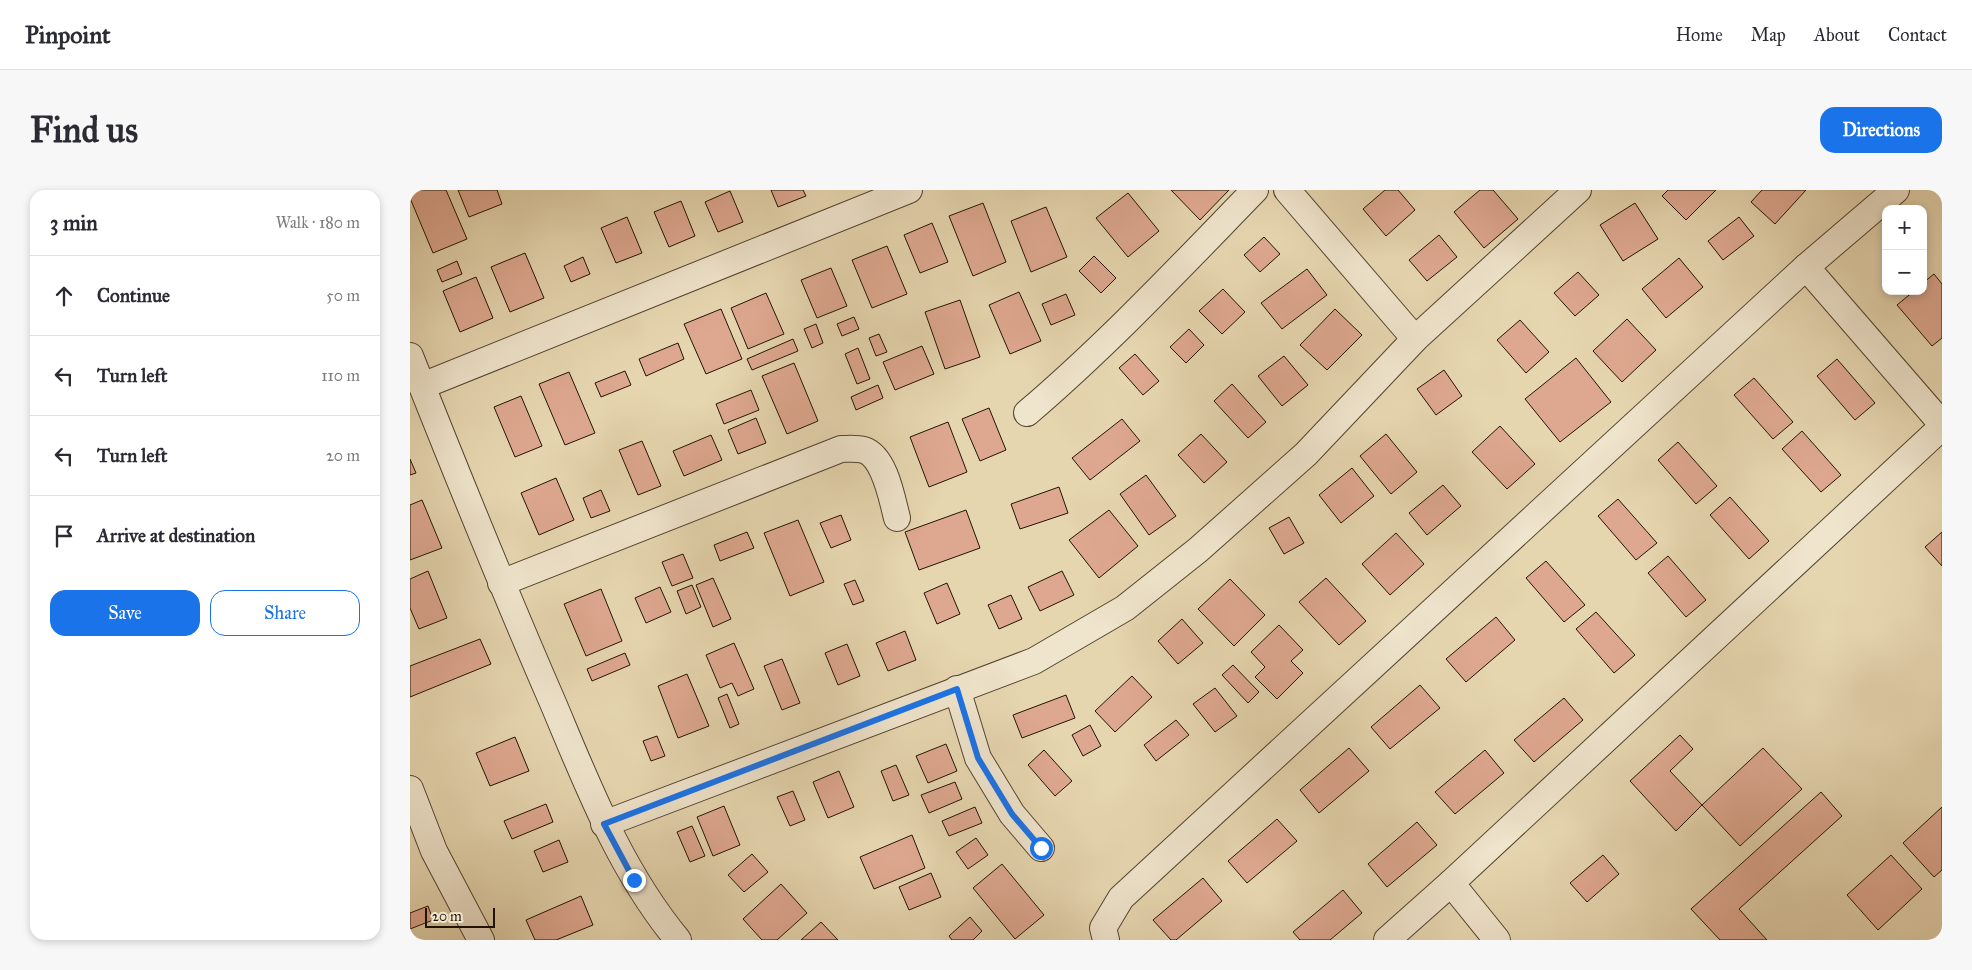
<!DOCTYPE html>
<meta charset="utf-8">
<style>
body{margin:0;font-family:"IM FELL Great Primer",serif;background:#f7f7f7;color:#2b2b33}
.controls{position:absolute;right:15px;top:15px;display:grid;overflow:hidden;border-radius:10px;box-shadow:0 2px 8px #0003}
.controls button{width:45px;height:45px;display:grid;place-items:center;padding:0;border:0;border-bottom:1px solid #e1e1e2;background:#fff;color:#2b2b33;font:25px sans-serif}
.scale{position:absolute;left:15px;bottom:12px;width:70px;box-sizing:border-box;padding-left:5px;border:2px solid #221403;border-top:0;font-size:14px;line-height:18px;white-space:nowrap;color:#221403;-webkit-text-stroke:4px #efe4cc;paint-order:stroke}
.stop{position:absolute;width:15px;height:15px;margin:-11px;border:4px solid #1a73e8;border-radius:50%;background:#fff}
.stop.end{background:#1a73e8;border-color:#fff;box-shadow:0 1px 5px #0008}
.list{margin:0;padding:0;list-style:none}
h2{display:flex;justify-content:space-between;align-items:center;height:65px;margin:0;padding:0 20px;font-size:21px}
h2 small{font-size:16px;font-weight:400;color:#7c7c81}
.list li{display:grid;grid-template-columns:32px 1fr auto;gap:15px;align-items:center;box-sizing:border-box;height:80px;padding:0 20px;border-top:1px solid #e1e1e2}
.list b{display:block;font-size:19px;white-space:nowrap}
.list em{font-size:16px;font-style:normal;color:#7c7c81}
.actions{display:flex;gap:10px;padding:15px 20px}
.actions a{flex:1;padding:11px 0;border:1px solid #1a73e8;border-radius:15px;text-align:center;font-size:18px;color:#1a73e8}
.actions .main{background:#1a73e8;color:#fff}
.icon{flex:none;width:28px;height:28px;fill:none;stroke:currentColor;stroke-width:2;stroke-linecap:round;stroke-linejoin:round}
.map{position:relative;flex:none;width:1532px;height:750px;overflow:hidden;border-radius:15px}
header{display:flex;align-items:center;gap:30px;box-sizing:border-box;height:70px;padding:0 25px;background:#fff;border-bottom:1px solid #e1e1e2}
header strong{font-size:24px}
nav{display:flex;gap:28px;margin-inline-start:auto;font-size:18px}
.intro{display:flex;align-items:center;justify-content:space-between;box-sizing:border-box;height:120px;padding:0 30px}
h1{margin:0;font-size:35px}
.button{padding:12px 22px;border-radius:15px;background:#1a73e8;color:#fff;font-size:18px;font-weight:700}
main{display:flex;gap:30px;padding:0 30px}
aside{flex:1;background:#fff;border-radius:15px;box-shadow:0 2px 8px #0003}
.map>svg:first-child{display:block}
.building{fill:#dea890;stroke:#221403}
.lines{fill:none;stroke-linecap:round;stroke-linejoin:round}
.minor-casing{stroke:#53442e;stroke-width:28}
.minor{stroke:#efe4cc;stroke-width:26}
.route{stroke:#1a73e8;stroke-width:6}
</style>
<header>
<strong>Pinpoint</strong>
<nav><a>Home</a><a>Map</a><a>About</a><a>Contact</a></nav>
</header>
<div class="intro"><h1>Find us</h1><a class="button">Directions</a></div>
<main>
<aside>
<h2>3 min<small>Walk · 180 m</small></h2>
<ul class="list">
<li><svg class="icon" aria-label="ahead" viewBox="0 0 24 24"><path d="M12 20V5M6 11l6-6 6 6"/></svg><div><b>Continue</b></div><em>50 m</em></li>
<li><svg class="icon" aria-label="left" viewBox="0 0 24 24"><path d="M17 20v-9H6M10 6l-5 5 5 5"/></svg><div><b>Turn left</b></div><em>110 m</em></li>
<li><svg class="icon" aria-label="left" viewBox="0 0 24 24"><path d="M17 20v-9H6M10 6l-5 5 5 5"/></svg><div><b>Turn left</b></div><em>20 m</em></li>
<li><svg class="icon" aria-label="arrive" viewBox="0 0 24 24"><path d="M6 21V4h12l-3 4 3 4H6"/></svg><div><b>Arrive at destination</b></div></li>
</ul>
<div class="actions"><a class="main">Save</a><a>Share</a></div>
</aside>
<div class="map">
<svg width="1532" height="750" viewBox="0 0 1532 750">
<rect width="100%" height="100%" fill="#e6d6b0"/>
<filter id="stains"><feTurbulence type="fractalNoise" baseFrequency=".004" numOctaves="4"/><feColorMatrix values="0 0 0 0 .2 0 0 0 0 .09 0 0 0 0 .02 0 0 0 .5 -.17"/></filter>
<radialGradient id="worn" r=".72"><stop offset=".6" stop-color="#630" stop-opacity="0"/><stop offset="1" stop-color="#630" stop-opacity=".3"/></radialGradient>
<g class="building">
<polygon points="2,0 36,0 57,49 23,63 0,8 0,1"/>
<polygon points="48,0 87,0 92,14 59,27"/>
<polygon points="361,0 393,0 396,6 368,17"/>
<polygon points="761,0 819,0 790,30"/>
<polygon points="975,0 988,0 1005,20 976,46 953,19"/>
<polygon points="1070,0 1083,0 1108,29 1074,58 1044,22"/>
<polygon points="1258,0 1306,0 1276,30 1252,6"/>
<polygon points="1352,0 1396,0 1365,34 1341,12"/>
<polygon points="320,1 333,32 308,42 295,12"/>
<polygon points="718,3 749,41 718,67 686,28"/>
<polygon points="271,11 285,46 259,57 244,22"/>
<polygon points="573,13 596,72 563,86 539,26"/>
<polygon points="1225,13 1248,49 1213,71 1190,35"/>
<polygon points="636,17 657,67 621,82 601,31"/>
<polygon points="217,27 232,63 206,73 191,38"/>
<polygon points="1329,27 1344,46 1313,70 1298,51"/>
<polygon points="522,33 538,72 510,83 494,45"/>
<polygon points="1029,45 1047,67 1017,91 999,70"/>
<polygon points="854,47 870,64 850,82 834,65"/>
<polygon points="477,56 497,104 462,118 442,70"/>
<polygon points="115,63 134,108 100,122 81,77"/>
<polygon points="684,66 706,88 691,103 669,81"/>
<polygon points="173,67 180,84 161,92 154,76"/>
<polygon points="1269,68 1293,97 1256,128 1232,99"/>
<polygon points="47,71 52,84 32,92 27,80"/>
<polygon points="421,78 437,116 407,128 391,90"/>
<polygon points="897,79 917,105 872,139 851,113"/>
<polygon points="1168,82 1189,105 1165,126 1144,103"/>
<polygon points="1524,84 1532,94 1532,148 1522,156 1487,115 1504,101 1513,101 1513,93"/>
<polygon points="66,87 83,128 50,142 33,101"/>
<polygon points="813,99 835,122 812,144 789,121"/>
<polygon points="609,102 631,151 600,164 579,115"/>
<polygon points="356,103 374,144 338,159 321,118"/>
<polygon points="656,104 665,125 641,135 632,114"/>
<polygon points="550,110 570,167 535,179 515,122"/>
<polygon points="311,119 332,169 296,184 274,134"/>
<polygon points="925,119 952,145 917,180 890,155"/>
<polygon points="444,127 449,139 432,146 427,134"/>
<polygon points="1217,129 1246,160 1212,192 1183,161"/>
<polygon points="1110,130 1139,162 1116,183 1087,150"/>
<polygon points="406,134 413,153 402,158 394,139"/>
<polygon points="779,139 794,155 776,173 760,157"/>
<polygon points="469,144 477,162 466,166 459,148"/>
<polygon points="383,149 388,161 342,180 337,169"/>
<polygon points="268,153 274,169 236,186 229,169"/>
<polygon points="512,156 524,184 485,200 473,172"/>
<polygon points="448,158 460,189 447,194 435,164"/>
<polygon points="725,164 749,191 733,205 709,178"/>
<polygon points="874,166 898,195 872,216 848,186"/>
<polygon points="1166,168 1201,212 1150,252 1115,209"/>
<polygon points="1427,169 1465,213 1445,230 1407,186"/>
<polygon points="384,173 408,231 377,244 352,186"/>
<polygon points="1034,180 1052,206 1026,225 1007,199"/>
<polygon points="215,181 221,195 191,207 185,193"/>
<polygon points="159,182 185,243 155,255 129,194"/>
<polygon points="1344,188 1383,232 1363,249 1324,205"/>
<polygon points="822,194 856,232 838,248 804,211"/>
<polygon points="468,195 473,208 446,220 441,207"/>
<polygon points="341,200 349,220 314,234 306,214"/>
<polygon points="111,206 132,256 105,267 84,217"/>
<polygon points="579,218 596,260 570,271 552,229"/>
<polygon points="346,228 356,253 328,264 318,240"/>
<polygon points="712,229 730,251 680,290 662,268"/>
<polygon points="538,232 557,282 519,297 500,247"/>
<polygon points="1090,236 1125,274 1097,299 1062,262"/>
<polygon points="1392,241 1431,285 1411,302 1372,259"/>
<polygon points="791,244 817,272 794,293 768,265"/>
<polygon points="976,244 1007,282 981,304 950,266"/>
<polygon points="301,245 312,270 274,286 263,261"/>
<polygon points="232,251 251,296 228,305 209,260"/>
<polygon points="1268,252 1307,296 1286,314 1248,270"/>
<polygon points="0,269 6,283 0,285"/>
<polygon points="942,278 964,306 931,333 909,305"/>
<polygon points="736,285 766,326 739,345 710,304"/>
<polygon points="146,288 164,330 129,345 111,303"/>
<polygon points="1033,295 1051,316 1017,345 999,323"/>
<polygon points="649,297 658,323 610,339 601,314"/>
<polygon points="191,300 200,321 181,328 173,308"/>
<polygon points="1320,307 1359,351 1339,369 1300,325"/>
<polygon points="1208,309 1247,353 1226,370 1188,326"/>
<polygon points="12,310 32,358 0,370 0,315"/>
<polygon points="556,320 570,358 509,380 495,342"/>
<polygon points="699,320 728,356 689,388 659,350"/>
<polygon points="431,325 441,350 421,358 410,333"/>
<polygon points="879,327 894,353 874,364 859,338"/>
<polygon points="388,330 414,392 380,406 354,343"/>
<polygon points="337,342 344,358 310,371 304,355"/>
<polygon points="1532,342 1532,376 1515,357"/>
<polygon points="986,343 1014,374 980,405 952,374"/>
<polygon points="273,364 283,388 262,396 252,372"/>
<polygon points="1258,366 1296,410 1276,427 1238,383"/>
<polygon points="1136,371 1175,415 1154,432 1116,388"/>
<polygon points="18,381 37,428 9,439 0,418 0,389"/>
<polygon points="652,381 664,405 630,421 618,397"/>
<polygon points="303,388 321,429 303,437 286,395"/>
<polygon points="916,388 956,431 929,455 889,412"/>
<polygon points="820,389 855,425 824,456 788,419"/>
<polygon points="445,390 454,411 443,415 434,394"/>
<polygon points="537,393 550,424 527,434 514,403"/>
<polygon points="282,395 291,417 276,424 267,401"/>
<polygon points="250,397 261,422 236,433 225,408"/>
<polygon points="191,399 212,451 176,466 154,414"/>
<polygon points="601,405 612,429 589,439 578,415"/>
<polygon points="1186,422 1225,465 1204,483 1166,439"/>
<polygon points="1086,427 1105,450 1056,492 1036,469"/>
<polygon points="772,429 793,453 768,474 748,451"/>
<polygon points="869,435 893,460 881,471 893,483 867,509 845,487 855,477 841,462"/>
<polygon points="495,441 506,470 478,481 466,453"/>
<polygon points="70,449 81,474 0,507 0,476"/>
<polygon points="324,453 344,499 328,506 322,493 310,498 296,465"/>
<polygon points="437,454 450,486 428,495 415,463"/>
<polygon points="215,463 220,475 182,491 177,479"/>
<polygon points="372,469 390,513 372,520 354,476"/>
<polygon points="823,475 849,502 838,513 812,485"/>
<polygon points="277,484 299,536 268,548 248,496"/>
<polygon points="722,486 742,507 705,542 685,521"/>
<polygon points="1010,495 1030,518 980,559 961,537"/>
<polygon points="805,498 827,526 805,542 783,514"/>
<polygon points="317,504 329,534 320,538 308,508"/>
<polygon points="656,505 665,528 612,548 603,525"/>
<polygon points="1154,508 1173,530 1124,572 1104,550"/>
<polygon points="766,530 779,545 746,571 734,555"/>
<polygon points="680,535 691,556 673,566 662,545"/>
<polygon points="1270,545 1283,559 1260,581 1292,615 1266,641 1220,591"/>
<polygon points="247,546 255,566 241,571 233,551"/>
<polygon points="105,547 119,581 80,596 66,563"/>
<polygon points="536,554 547,581 518,593 506,566"/>
<polygon points="939,558 959,581 909,623 890,600"/>
<polygon points="1353,558 1392,599 1330,656 1292,615"/>
<polygon points="634,560 662,591 645,606 618,575"/>
<polygon points="1075,560 1094,583 1045,624 1025,602"/>
<polygon points="486,575 499,605 483,611 471,581"/>
<polygon points="429,581 444,617 418,628 403,592"/>
<polygon points="545,592 552,609 519,623 511,605"/>
<polygon points="383,601 395,630 380,636 367,607"/>
<polygon points="1411,602 1432,626 1329,719 1357,750 1310,750 1281,719"/>
<polygon points="136,614 143,632 102,649 94,631"/>
<polygon points="314,616 330,655 303,666 287,627"/>
<polygon points="565,617 572,633 539,646 532,631"/>
<polygon points="1532,617 1532,680 1524,687 1493,653"/>
<polygon points="867,629 887,651 837,693 818,671"/>
<polygon points="1007,632 1027,655 977,697 958,674"/>
<polygon points="282,636 295,666 280,672 267,642"/>
<polygon points="502,645 515,678 464,699 450,667"/>
<polygon points="566,648 578,665 558,679 546,662"/>
<polygon points="149,650 158,672 133,682 124,661"/>
<polygon points="342,664 358,682 334,702 318,685"/>
<polygon points="1193,665 1209,684 1177,712 1160,693"/>
<polygon points="1481,665 1512,699 1468,740 1437,705"/>
<polygon points="592,674 634,725 605,749 563,698"/>
<polygon points="521,683 531,707 499,720 489,697"/>
<polygon points="793,688 812,711 766,750 761,750 743,730"/>
<polygon points="371,694 397,723 367,750 352,750 333,729"/>
<polygon points="933,700 952,723 920,750 890,750 883,742"/>
<polygon points="171,706 183,735 146,750 125,750 116,730"/>
<polygon points="18,716 23,730 0,739 0,723"/>
<polygon points="560,727 572,741 563,750 542,750 539,746"/>
<polygon points="411,732 428,750 391,750"/>
</g>
<g class="lines">
<defs>
<g id="minor">
<polyline points="877,0 1005,149"/>
<polyline points="1396,77 1532,234"/>
<path d="M0,166C46,282 93,398 143,513C178,596 210,680 268,750"/>
<polyline points="12,196 499,0"/>
<path d="M617,223C698,154 771,76 845,0"/>
<path d="M91,393L431,259C438,259 446,258 454,260C475,267 482,309 487,328"/>
<polyline points="547,499 568,568 602,624 631,658"/>
<polyline points="0,599 24,661 71,750"/>
<polyline points="194,634 624,471 715,418 788,360 896,264 1005,149 1168,0"/>
<polyline points="1041,693 1087,750"/>
<polyline points="696,750 693,738 711,708 1396,77 1486,0"/>
<polyline points="977,750 1041,693 1532,237"/>
</g>
</defs>
<use href="#minor" class="minor-casing"/>
<use href="#minor" class="minor"/>
</g>
<g class="lines">
<polyline class="route" points="224,690 194,634 547,499 568,568 602,624 631,658"/>
</g>
<rect width="100%" height="100%" filter="url(#stains)"/>
<rect width="100%" height="100%" fill="url(#worn)"/>
</svg>
<div class="controls">
<button>+</button>
<button>−</button>
</div>
<div class="scale">20 m</div>
<div class="stop" style="left:631px;top:658px"></div>
<div class="stop end" style="left:224px;top:690px"></div>
</div>
</main>
